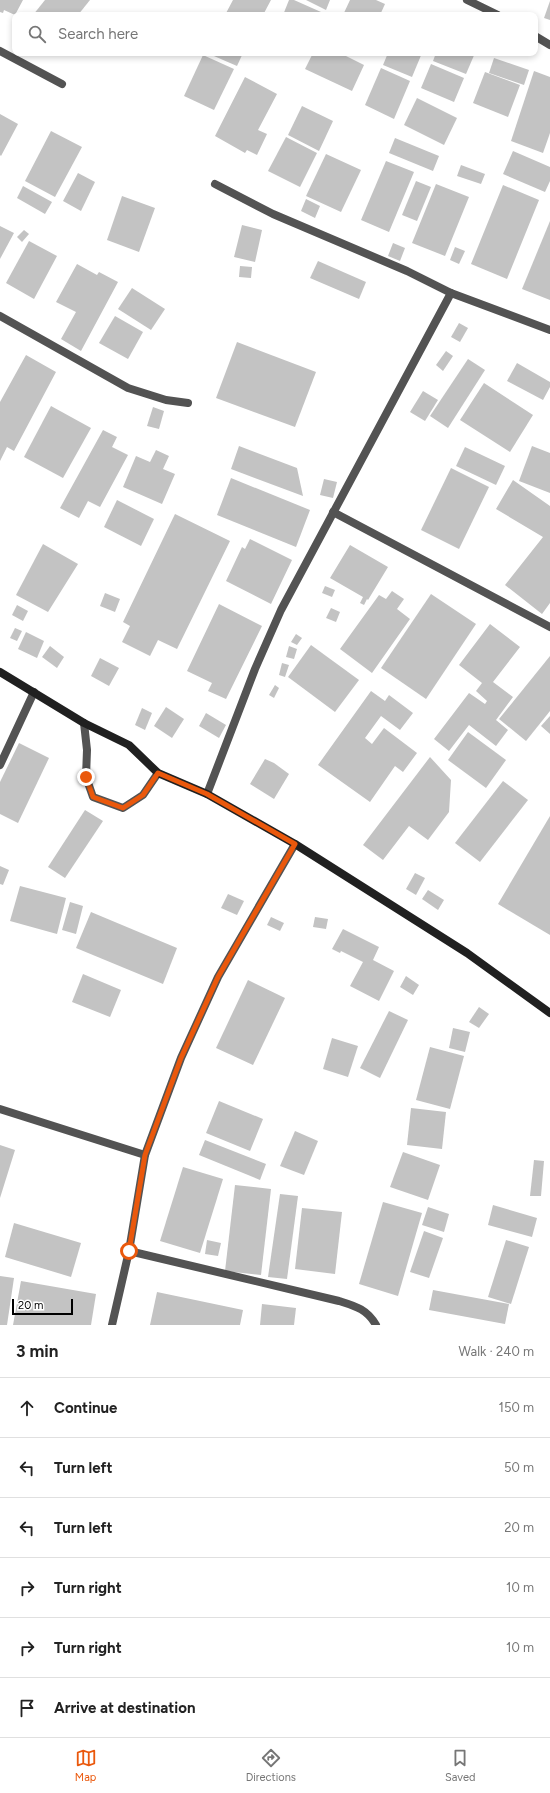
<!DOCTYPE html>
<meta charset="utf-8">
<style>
body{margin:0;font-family:Figtree,sans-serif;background:#f2f2f2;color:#222}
.scale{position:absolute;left:12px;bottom:10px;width:61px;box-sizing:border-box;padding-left:4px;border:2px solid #000;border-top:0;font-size:11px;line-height:14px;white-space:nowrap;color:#000;-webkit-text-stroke:3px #fff;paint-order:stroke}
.stop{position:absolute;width:12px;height:12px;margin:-9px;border:3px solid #ea580c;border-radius:50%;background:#fff}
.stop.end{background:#ea580c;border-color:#fff;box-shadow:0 1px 4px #0008}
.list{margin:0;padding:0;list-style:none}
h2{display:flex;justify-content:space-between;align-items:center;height:52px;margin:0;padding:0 16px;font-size:17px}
h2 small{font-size:13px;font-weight:400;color:#767676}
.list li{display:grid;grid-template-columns:26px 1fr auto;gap:12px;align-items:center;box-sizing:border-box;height:60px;padding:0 16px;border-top:1px solid #e0e0e0}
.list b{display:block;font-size:15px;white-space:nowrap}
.list em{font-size:13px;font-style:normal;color:#767676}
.icon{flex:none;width:22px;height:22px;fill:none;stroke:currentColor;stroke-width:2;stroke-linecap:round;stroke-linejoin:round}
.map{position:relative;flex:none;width:550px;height:1325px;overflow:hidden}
.search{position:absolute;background:#fff;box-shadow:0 2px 6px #0003;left:12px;right:12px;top:12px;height:44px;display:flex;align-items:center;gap:10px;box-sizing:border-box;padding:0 14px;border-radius:8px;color:#767676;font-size:15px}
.sheet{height:412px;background:#fff}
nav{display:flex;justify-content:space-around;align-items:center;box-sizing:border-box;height:56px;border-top:1px solid #e0e0e0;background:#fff;font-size:11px;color:#767676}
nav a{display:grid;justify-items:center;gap:2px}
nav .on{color:#ea580c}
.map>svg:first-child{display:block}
.building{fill:#c3c3c3}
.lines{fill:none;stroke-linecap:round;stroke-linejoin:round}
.lane{stroke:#535353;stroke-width:8}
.street{stroke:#535353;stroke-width:8}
.secondary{stroke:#202020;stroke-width:8}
.route{stroke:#ea580c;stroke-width:5}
</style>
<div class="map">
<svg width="550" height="1325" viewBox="0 0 550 1325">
<rect width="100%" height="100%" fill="#fff"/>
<g class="building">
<polygon points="0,0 23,0 15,15 4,10 3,13 0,12"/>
<polygon points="45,0 90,0 78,15 33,15"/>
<polygon points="233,0 271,0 263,15 225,15"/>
<polygon points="289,0 294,0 321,12 320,15 283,15"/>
<polygon points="306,0 330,0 326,10"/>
<polygon points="350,0 376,0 385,4 380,15 343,15"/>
<polygon points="550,1 550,20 544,18"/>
<polygon points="207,53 243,53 237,66"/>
<polygon points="313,53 340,53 364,65 352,91 305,69"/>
<polygon points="388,53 422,53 412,77 383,65"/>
<polygon points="436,53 475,53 466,74 433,61"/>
<polygon points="203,55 234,69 214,110 184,96"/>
<polygon points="494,58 529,70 524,85 489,73"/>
<polygon points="431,64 464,78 454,102 421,88"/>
<polygon points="381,68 410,81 394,119 365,105"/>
<polygon points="534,71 550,77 550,133 543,153 511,141"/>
<polygon points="485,72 520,85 508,117 473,103"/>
<polygon points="245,77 277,94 258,130 267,134 257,155 247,150 245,153 215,136"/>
<polygon points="417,98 457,118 444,145 404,125"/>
<polygon points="302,106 333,121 319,151 288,135"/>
<polygon points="0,114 18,124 1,156 0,155"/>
<polygon points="51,131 82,147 55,197 25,181"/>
<polygon points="286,137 317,153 300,187 268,171"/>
<polygon points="395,138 439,156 433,171 389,153"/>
<polygon points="513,151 550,167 550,181 545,192 503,174"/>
<polygon points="326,154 361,170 341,212 306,196"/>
<polygon points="386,161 414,172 389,232 361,220"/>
<polygon points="461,165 485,174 481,184 457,176"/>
<polygon points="78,173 95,182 81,211 63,201"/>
<polygon points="416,181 431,187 417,221 402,215"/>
<polygon points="436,184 469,197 445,256 412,243"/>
<polygon points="503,185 539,200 507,279 471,264"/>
<polygon points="23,186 52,202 45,214 17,198"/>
<polygon points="122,196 155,208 139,252 107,240"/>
<polygon points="306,199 320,206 315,218 301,211"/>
<polygon points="550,221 550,300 522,289"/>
<polygon points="242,225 262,230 255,262 234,257"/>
<polygon points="0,226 14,233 0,259"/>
<polygon points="24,230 29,234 22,242 17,237"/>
<polygon points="29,241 57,256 34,299 6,283"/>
<polygon points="393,243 405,248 400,261 388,256"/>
<polygon points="455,247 465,251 459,264 450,260"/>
<polygon points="318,261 366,282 359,299 310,278"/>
<polygon points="77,264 97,275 99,272 118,282 81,351 61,339 76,312 56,302"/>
<polygon points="240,266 252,267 251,278 239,277"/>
<polygon points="132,288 165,309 151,330 118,309"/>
<polygon points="115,316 143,332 128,359 99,343"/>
<polygon points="459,323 468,328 460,342 451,337"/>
<polygon points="237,342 316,372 295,427 216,398"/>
<polygon points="446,351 453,356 443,371 436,365"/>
<polygon points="26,355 56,372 14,451 7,447 0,461 0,402"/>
<polygon points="468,359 485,370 448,428 430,416"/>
<polygon points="517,363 550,382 550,387 543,400 507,381"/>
<polygon points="484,383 533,415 510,452 460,420"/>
<polygon points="423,391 438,400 425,421 410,412"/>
<polygon points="51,406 91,428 63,478 24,457"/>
<polygon points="153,407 164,411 159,429 147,426"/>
<polygon points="103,430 117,437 112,447 128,455 100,507 88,501 79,518 60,508"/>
<polygon points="239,446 297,468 303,496 231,469"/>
<polygon points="532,446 550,453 550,493 519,481"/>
<polygon points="465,447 505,466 496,485 456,466"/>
<polygon points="156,450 169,456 163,469 175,474 162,504 123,487 136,456 150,462"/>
<polygon points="451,468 489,487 459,549 421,530"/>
<polygon points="231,478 310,510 296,547 217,515"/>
<polygon points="324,479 337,482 333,498 320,495"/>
<polygon points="513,480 550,506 550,603 542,614 505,585 543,537 496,509"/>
<polygon points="117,500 154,519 141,546 104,527"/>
<polygon points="175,514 230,541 177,649 158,640 150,656 122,642 130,626 123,622"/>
<polygon points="250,539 292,560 271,604 226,581 242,547 245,549"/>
<polygon points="43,544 78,564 48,612 16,595"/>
<polygon points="350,545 388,567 368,600 367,599 364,605 360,603 363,597 330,578"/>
<polygon points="325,586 335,590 332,597 322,593"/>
<polygon points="392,591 404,599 397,609 410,619 372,673 340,649 379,595 386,599"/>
<polygon points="105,593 120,599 115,612 100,606"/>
<polygon points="431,594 476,624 426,699 381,668"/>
<polygon points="219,604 262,626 226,699 208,691 212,683 187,671"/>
<polygon points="17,605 28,611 23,621 12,615"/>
<polygon points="331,608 340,612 336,622 326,618"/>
<polygon points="490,624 520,647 493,682 513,697 496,720 508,730 496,746 469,725 449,751 434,739 469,693 485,704 487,701 476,691 482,683 459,665"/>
<polygon points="15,628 22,631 17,641 10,638"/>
<polygon points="26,632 44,641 37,658 18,649"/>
<polygon points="296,634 302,638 297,645 291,642"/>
<polygon points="311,645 359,680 335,712 288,677"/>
<polygon points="50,646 64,657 57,668 42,657"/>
<polygon points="289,646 297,649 294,659 286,657"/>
<polygon points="550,656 550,711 526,741 499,719"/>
<polygon points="100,658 119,668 109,686 91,676"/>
<polygon points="282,663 289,665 285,677 279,675"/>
<polygon points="275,685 279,688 274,698 269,695"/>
<polygon points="371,691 385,701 389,695 413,713 400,730 381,716 365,738 372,744 384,728 417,753 403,772 395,766 370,802 318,765"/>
<polygon points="166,707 184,719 172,738 154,726"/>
<polygon points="142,708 152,713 145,730 135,725"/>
<polygon points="206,713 226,725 219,738 199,726"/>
<polygon points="550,716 550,734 541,726"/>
<polygon points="468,732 506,760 486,788 448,760"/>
<polygon points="19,743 49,758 18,823 0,814 0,782"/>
<polygon points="430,757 451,780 449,812 428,840 409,826 383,860 363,845"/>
<polygon points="265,759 274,763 289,774 274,799 250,784"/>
<polygon points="503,781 528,800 480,862 455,843"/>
<polygon points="85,810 103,821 65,878 48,867"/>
<polygon points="550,816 550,935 498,904"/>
<polygon points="0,866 9,870 3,885 0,884"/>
<polygon points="415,873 425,878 416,895 406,889"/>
<polygon points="20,886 66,898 57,934 10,921"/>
<polygon points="428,890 444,900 438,910 422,899"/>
<polygon points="228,894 244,901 237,915 221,908"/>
<polygon points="70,902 83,906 76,934 62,930"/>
<polygon points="91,912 177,948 163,984 76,948"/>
<polygon points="271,917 284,923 280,931 267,925"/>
<polygon points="315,917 328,919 326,929 313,927"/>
<polygon points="343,929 379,947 373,960 394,971 379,1001 350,986 363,962 341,951 340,953 332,949"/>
<polygon points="83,974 121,990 110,1017 72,1002"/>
<polygon points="406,976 419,985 413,995 400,987"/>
<polygon points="248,980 285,998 253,1065 216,1048"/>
<polygon points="479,1007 489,1014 479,1028 469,1022"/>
<polygon points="389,1011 408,1020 380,1078 360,1068"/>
<polygon points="453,1028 470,1032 465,1052 449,1048"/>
<polygon points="332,1038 358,1046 348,1077 323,1069"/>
<polygon points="430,1047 464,1056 450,1109 416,1100"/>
<polygon points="219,1101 263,1119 250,1151 206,1133"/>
<polygon points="411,1108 446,1112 442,1149 407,1145"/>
<polygon points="295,1131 318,1141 304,1175 280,1166"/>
<polygon points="205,1140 266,1164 260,1180 199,1155"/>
<polygon points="0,1145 15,1150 0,1198"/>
<polygon points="403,1152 440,1165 428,1200 390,1187"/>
<polygon points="534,1160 544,1161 541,1196 530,1196"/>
<polygon points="183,1167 223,1179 200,1253 160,1241"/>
<polygon points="235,1185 271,1189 261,1275 225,1271"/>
<polygon points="280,1194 298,1196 287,1279 268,1277"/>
<polygon points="383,1202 422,1213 398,1296 359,1284"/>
<polygon points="493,1205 537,1218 532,1237 488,1225"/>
<polygon points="428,1207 449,1214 444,1232 422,1225"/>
<polygon points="302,1208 342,1212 335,1274 295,1269"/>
<polygon points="14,1223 81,1243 71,1277 5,1257"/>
<polygon points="424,1231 443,1238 429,1278 410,1272"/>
<polygon points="207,1240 221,1243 218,1256 205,1254"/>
<polygon points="506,1240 529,1247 511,1304 488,1297"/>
<polygon points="0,1276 14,1278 7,1325 0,1325"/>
<polygon points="21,1281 96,1294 91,1325 13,1325"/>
<polygon points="433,1290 509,1304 505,1324 429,1310"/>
<polygon points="157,1292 243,1310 240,1325 150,1325"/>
<polygon points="262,1304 296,1308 294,1325 260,1325"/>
</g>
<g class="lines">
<polyline class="lane" points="84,723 87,750 86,777 93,797 123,808 143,795 158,773"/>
<g class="street">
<polyline points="467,0 498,15"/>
<polyline points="535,36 550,45"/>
<polyline points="0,51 62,84"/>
<polyline points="215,184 273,214 407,271 451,293 550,330"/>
<polyline points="0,316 128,388 166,400 188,403"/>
<polyline points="333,512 550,627"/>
<polyline points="0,765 34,692"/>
<polyline points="207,794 255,669 281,610 451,293"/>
<polyline points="0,1109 145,1155"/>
<path d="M129,1251L339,1301C355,1306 367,1309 376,1325"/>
<polyline points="112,1325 129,1251 145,1155 181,1058 218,977 295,844"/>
</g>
<polyline class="secondary" points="0,672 84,723 129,745 158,773 207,794 295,844 467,953 550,1013"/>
</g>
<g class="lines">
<polyline class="route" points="86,777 93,797 123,808 143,795 158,773 207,794 295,844 218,977 181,1058 145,1155 129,1251"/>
</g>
</svg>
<div class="scale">20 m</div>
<div class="stop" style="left:129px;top:1251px"></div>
<div class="stop end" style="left:86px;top:777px"></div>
<div class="search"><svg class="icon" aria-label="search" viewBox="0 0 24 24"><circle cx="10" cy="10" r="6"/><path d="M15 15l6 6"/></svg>Search here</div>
</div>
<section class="sheet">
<h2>3 min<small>Walk · 240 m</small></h2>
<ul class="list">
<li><svg class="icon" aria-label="ahead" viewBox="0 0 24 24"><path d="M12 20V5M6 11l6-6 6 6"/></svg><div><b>Continue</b></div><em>150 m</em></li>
<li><svg class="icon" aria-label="left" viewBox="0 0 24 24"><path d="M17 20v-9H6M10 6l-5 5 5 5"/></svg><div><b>Turn left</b></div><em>50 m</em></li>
<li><svg class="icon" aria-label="left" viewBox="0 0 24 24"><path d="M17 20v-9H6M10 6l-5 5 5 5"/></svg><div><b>Turn left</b></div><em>20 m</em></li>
<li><svg class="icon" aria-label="right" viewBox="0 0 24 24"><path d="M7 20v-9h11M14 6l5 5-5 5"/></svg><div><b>Turn right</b></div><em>10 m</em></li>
<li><svg class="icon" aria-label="right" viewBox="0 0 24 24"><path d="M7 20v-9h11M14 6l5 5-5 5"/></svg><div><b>Turn right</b></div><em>10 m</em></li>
<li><svg class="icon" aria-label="arrive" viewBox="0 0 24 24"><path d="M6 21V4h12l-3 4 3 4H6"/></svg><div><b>Arrive at destination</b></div></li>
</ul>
</section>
<nav>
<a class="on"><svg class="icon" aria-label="map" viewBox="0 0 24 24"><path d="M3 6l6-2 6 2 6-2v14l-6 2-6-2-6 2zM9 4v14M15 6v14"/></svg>Map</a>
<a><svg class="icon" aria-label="directions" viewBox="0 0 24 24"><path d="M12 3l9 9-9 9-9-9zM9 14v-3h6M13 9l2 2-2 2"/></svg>Directions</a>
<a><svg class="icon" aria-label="saved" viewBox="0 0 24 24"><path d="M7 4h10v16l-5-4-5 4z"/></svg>Saved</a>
</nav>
